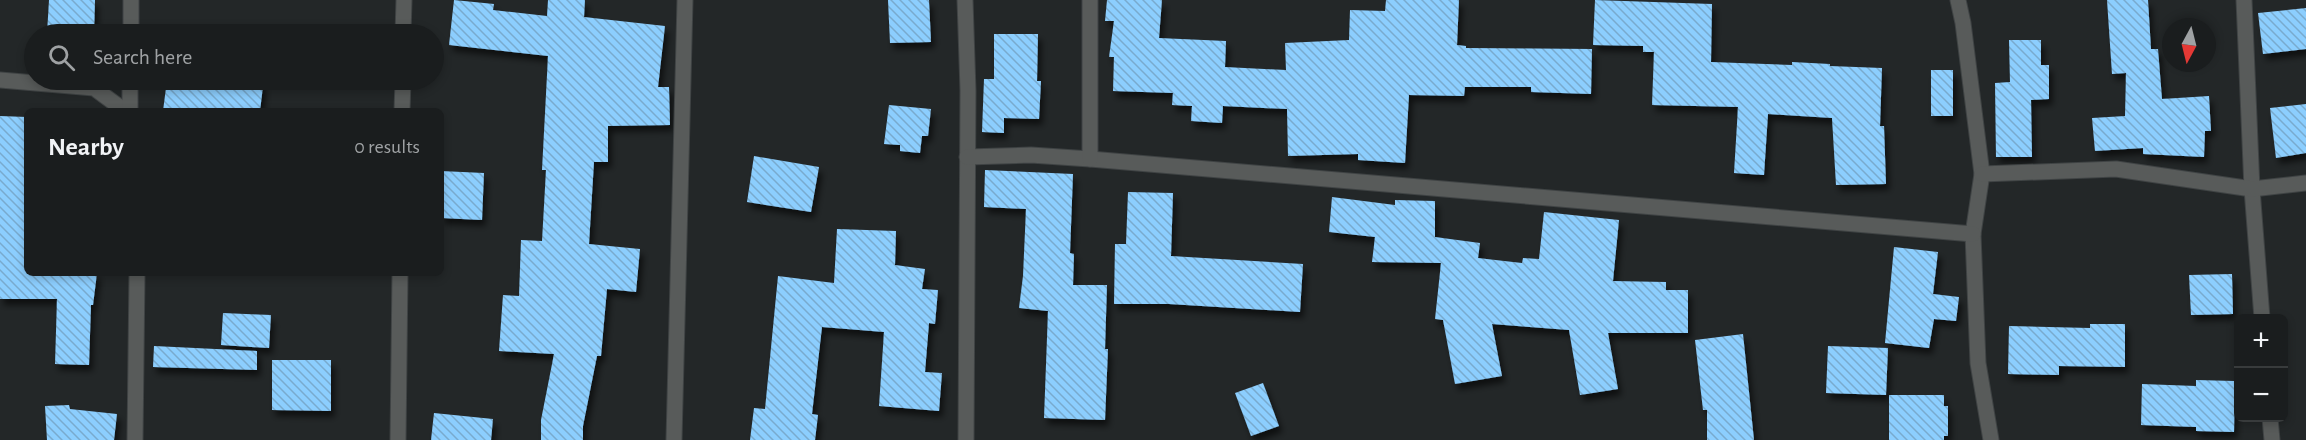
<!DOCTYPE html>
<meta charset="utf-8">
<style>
body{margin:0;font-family:"Alegreya Sans",sans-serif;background:#272a2b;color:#f1f3f6}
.controls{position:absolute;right:18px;bottom:18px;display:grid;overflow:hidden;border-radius:9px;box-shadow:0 3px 9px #0003}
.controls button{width:54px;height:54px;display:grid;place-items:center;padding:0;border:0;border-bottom:2px solid #383b3c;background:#1a1d1e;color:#f1f3f6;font:30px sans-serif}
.compass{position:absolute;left:2162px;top:18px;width:54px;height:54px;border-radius:50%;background:#1a1d1e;box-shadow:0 3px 9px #0003;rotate:187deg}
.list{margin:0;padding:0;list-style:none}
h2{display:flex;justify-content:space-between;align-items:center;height:78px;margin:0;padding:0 24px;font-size:26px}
h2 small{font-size:20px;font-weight:400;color:#9fa2a4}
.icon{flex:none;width:33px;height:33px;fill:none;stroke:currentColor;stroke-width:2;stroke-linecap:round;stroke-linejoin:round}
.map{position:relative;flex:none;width:2306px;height:440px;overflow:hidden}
.search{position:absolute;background:#1a1d1e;box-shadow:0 3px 9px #0003;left:24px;top:24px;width:420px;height:66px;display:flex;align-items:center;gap:15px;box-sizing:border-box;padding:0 21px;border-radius:33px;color:#9fa2a4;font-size:22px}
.panel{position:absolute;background:#1a1d1e;box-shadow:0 3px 9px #0003;left:24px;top:108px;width:420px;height:168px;border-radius:9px}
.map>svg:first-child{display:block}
.building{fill:url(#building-back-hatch);filter:url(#shadow)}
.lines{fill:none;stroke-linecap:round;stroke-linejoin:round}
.minor-casing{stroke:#3f4344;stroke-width:17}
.minor{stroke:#585b5a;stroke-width:15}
</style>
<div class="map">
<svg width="2306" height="440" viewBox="0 0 2306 440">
<defs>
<pattern id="building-back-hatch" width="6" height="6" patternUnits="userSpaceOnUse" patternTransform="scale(1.5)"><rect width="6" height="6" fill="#8ccefe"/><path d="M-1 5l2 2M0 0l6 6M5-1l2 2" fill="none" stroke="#79aace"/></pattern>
<filter id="shadow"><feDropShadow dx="3.5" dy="6" stdDeviation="3" flood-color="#0009"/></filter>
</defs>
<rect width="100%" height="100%" fill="#232728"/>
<g class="building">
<polygon points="49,0 95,0 94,34 47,34"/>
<polygon points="454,0 494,4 493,10 547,16 548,0 585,0 584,17 665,26 658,87 669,87 670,125 608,126 608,162 594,162 589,244 640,249 636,292 607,289 601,356 597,356 583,426 583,440 541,440 541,420 554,354 499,351 503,295 519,296 521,240 542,241 546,170 542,170 548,56 449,45"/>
<polygon points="888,0 929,0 931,42 890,43"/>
<polygon points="1107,0 1162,0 1159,38 1226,41 1225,67 1286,70 1285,43 1349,40 1350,10 1385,11 1386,0 1459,0 1457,45 1466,46 1466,48 1592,49 1591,94 1531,92 1531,87 1465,87 1464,96 1409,95 1405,163 1358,160 1358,154 1288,156 1287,109 1223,106 1222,123 1191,121 1192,106 1172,105 1173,93 1113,91 1114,57 1109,57 1114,21 1105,21"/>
<polygon points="1595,0 1712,4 1711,62 1792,65 1792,62 1830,64 1830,66 1882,68 1880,126 1884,126 1886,184 1836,185 1832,118 1768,114 1764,175 1734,173 1738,107 1652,105 1654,52 1643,52 1643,46 1593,45"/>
<polygon points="2107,0 2148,0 2151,49 2158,49 2162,99 2209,96 2211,131 2205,131 2204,157 2143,154 2143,148 2095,151 2092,118 2125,116 2126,73 2112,74"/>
<polygon points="2306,8 2306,49 2263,54 2258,13"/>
<polygon points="994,34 1038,34 1037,81 1041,81 1039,119 1004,118 1004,133 982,132 984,79 994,79"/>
<polygon points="2009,40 2041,40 2041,65 2049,65 2049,99 2031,100 2032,157 1996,157 1995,83 2010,82"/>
<rect x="1931" y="70" width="22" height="46"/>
<polygon points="167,80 261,80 261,86 263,86 260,111 163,111"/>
<polygon points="2306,104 2306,153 2276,158 2270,108"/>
<polygon points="889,105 931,109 928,136 922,136 920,153 900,151 900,145 884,144"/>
<polygon points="0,116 27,117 27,273 97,273 93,305 91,305 89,365 55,364 57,299 0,299"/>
<polygon points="754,156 819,167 811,212 747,202"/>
<polygon points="985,170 1073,174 1070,253 1074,254 1073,285 1107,285 1105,349 1108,349 1105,420 1044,418 1048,311 1019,308 1023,276 1026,209 984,207"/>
<polygon points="441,171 484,173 482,220 441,218"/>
<polygon points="1128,192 1173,193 1171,256 1303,264 1300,312 1169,304 1114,304 1115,244 1126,244"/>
<polygon points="1332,197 1395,205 1395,200 1435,201 1435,237 1480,243 1478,258 1522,263 1523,258 1539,259 1544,212 1619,220 1613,281 1666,282 1666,290 1688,290 1688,333 1608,333 1618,389 1580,395 1569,330 1492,324 1502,376 1455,384 1443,320 1435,319 1441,263 1372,262 1375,237 1329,232"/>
<polygon points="837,229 896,231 895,265 925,269 922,289 938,290 935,324 929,323 925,372 942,373 939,411 879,406 884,332 822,327 812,414 818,415 815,440 750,440 754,408 765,409 778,276 834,283"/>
<polygon points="1894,247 1938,252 1933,294 1959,297 1956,321 1934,319 1929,348 1885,343"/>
<polygon points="2232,274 2233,314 2191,315 2189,275"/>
<polygon points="223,313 271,315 269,348 221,345"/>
<polygon points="2090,324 2125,324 2125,367 2059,366 2059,375 2008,374 2009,326 2090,328"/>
<polygon points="1743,334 1754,440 1707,440 1707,410 1703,410 1695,340"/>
<polygon points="154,346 257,351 257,370 153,367"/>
<polygon points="1828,346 1888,348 1886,395 1826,393"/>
<polygon points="272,360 331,360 331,411 272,410"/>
<polygon points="2196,380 2235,381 2234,432 2196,431 2196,427 2141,425 2142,384 2196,386"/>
<polygon points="1263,383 1279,426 1251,436 1235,393"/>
<polygon points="1889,395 1944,395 1944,406 1948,406 1948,436 1944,436 1944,440 1889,440"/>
<polygon points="69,405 70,409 117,414 114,440 47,440 45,406"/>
<polygon points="434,413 493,419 491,440 431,440"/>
</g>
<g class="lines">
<defs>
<g id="minor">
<polyline points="965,0 968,91 966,440"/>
<polyline points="1958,0 1963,23 1982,174 1973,234 1978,363 1991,440"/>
<polyline points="2244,0 2252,189 2262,318"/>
<polyline points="131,34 131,0"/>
<polyline points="403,34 404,0"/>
<polyline points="0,80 94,88 125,111"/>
<polyline points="130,111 130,80"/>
<polyline points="402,111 403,80"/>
<polyline points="967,157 1031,155 1090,159 1973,234"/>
<polyline points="1090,159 1090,0"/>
<polyline points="1982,174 2116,169 2252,189 2306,183"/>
<polyline points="2270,418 2272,440"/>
<polyline points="135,440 137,273"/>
<polyline points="398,440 400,273"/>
<polyline points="674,440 685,0"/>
</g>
</defs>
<use href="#minor" class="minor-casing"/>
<use href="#minor" class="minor"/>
</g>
</svg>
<div class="controls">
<button>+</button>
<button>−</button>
</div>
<svg class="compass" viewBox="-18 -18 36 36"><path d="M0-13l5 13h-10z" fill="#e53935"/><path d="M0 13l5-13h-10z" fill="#9fa2a4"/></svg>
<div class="search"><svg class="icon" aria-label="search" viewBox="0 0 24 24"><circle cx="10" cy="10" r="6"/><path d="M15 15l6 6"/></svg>Search here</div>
<section class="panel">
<h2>Nearby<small>0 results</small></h2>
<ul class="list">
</ul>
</section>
</div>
